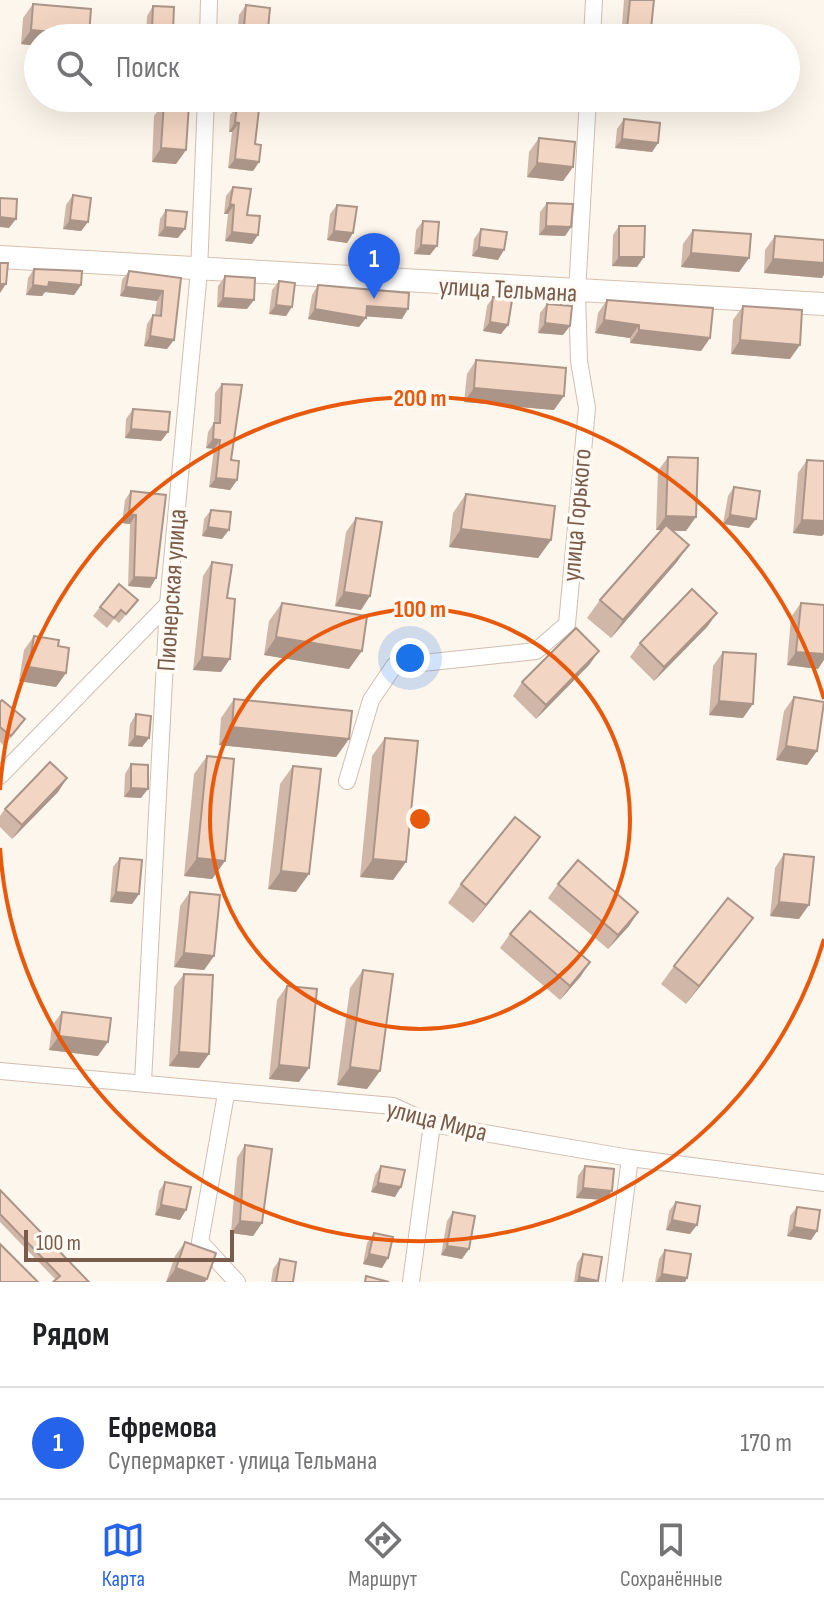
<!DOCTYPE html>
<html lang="ru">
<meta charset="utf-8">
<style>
body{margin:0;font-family:"Sofia Sans Condensed",sans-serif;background:#f6f6f6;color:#202124}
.scale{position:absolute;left:24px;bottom:20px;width:210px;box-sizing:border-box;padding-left:8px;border:4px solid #7a5c4d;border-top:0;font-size:22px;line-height:28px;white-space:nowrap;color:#7a5c4d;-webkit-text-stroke:6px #fffaf3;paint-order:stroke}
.you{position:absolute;left:410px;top:658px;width:28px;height:28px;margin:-20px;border:6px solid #fff;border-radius:50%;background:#1a73e8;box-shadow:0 0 0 12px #1a73e833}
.badge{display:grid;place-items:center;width:52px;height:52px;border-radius:50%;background:#2563eb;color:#fff;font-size:26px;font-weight:700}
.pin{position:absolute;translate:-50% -66px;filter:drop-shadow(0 2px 4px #0008)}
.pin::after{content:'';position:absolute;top:42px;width:28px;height:24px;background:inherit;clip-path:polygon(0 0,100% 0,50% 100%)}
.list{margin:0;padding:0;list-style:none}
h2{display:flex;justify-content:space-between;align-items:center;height:104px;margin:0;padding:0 32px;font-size:34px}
h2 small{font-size:26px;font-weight:400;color:#757577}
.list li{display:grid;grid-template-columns:52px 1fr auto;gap:24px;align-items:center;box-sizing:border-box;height:112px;padding:0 32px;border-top:2px solid #e0e0e0}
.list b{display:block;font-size:30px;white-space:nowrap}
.list p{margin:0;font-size:26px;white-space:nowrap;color:#757577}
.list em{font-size:26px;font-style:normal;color:#757577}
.icon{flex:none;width:44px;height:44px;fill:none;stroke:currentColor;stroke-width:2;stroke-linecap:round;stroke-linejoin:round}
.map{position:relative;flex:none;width:824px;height:1282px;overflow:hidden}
.search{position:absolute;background:#fff;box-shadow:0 8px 32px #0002;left:24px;right:24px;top:24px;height:88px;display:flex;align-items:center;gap:20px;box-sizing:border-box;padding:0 28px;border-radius:44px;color:#757577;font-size:30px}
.sheet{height:216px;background:#fff}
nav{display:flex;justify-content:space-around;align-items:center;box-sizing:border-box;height:112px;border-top:2px solid #e0e0e0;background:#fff;font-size:22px;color:#757577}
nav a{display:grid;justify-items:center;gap:4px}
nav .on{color:#2563eb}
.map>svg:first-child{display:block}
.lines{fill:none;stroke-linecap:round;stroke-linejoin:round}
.street-casing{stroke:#d1beb0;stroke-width:18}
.secondary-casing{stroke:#d6c0b0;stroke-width:24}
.street{stroke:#fff;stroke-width:16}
.secondary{stroke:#fff;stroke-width:22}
.wall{fill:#d1b7a8}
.shaded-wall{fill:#aa9588}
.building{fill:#f3d5c3;stroke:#aa9588;stroke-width:2}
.ring{fill:none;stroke:#e8590c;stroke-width:4}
.labels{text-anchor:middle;stroke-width:7;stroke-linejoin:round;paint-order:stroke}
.street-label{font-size:26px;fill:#7a5c4d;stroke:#fffaf3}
.centre{fill:#e8590c;stroke:#fffaf3;stroke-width:4}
.ring-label{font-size:24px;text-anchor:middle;font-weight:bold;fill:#e8590c;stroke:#fffaf3;stroke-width:7;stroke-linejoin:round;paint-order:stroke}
</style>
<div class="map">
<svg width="824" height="1282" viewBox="0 0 824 1282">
<rect width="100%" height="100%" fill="#fdf6ec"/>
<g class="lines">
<defs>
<g id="street">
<polyline points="208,38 209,0"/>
<polyline points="592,38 594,0"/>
<polyline points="0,776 168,604"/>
<polyline points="347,781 371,700 394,666 536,651 567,624 587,408 579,361 577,293 588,98"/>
<polyline points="0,1071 393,1106 432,1124 630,1158 824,1183"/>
<polyline points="143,1082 168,604 199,271 206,98"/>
<polyline points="226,1094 200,1242 237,1282"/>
<polyline points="411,1282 432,1124"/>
<polyline points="614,1282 630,1158"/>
</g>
<polyline id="secondary" points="0,257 824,304"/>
</defs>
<use href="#street" class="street-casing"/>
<use href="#secondary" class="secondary-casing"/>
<use href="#street" class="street"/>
<use href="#secondary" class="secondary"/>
</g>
<g class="wall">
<polygon points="624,0 654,0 650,38 621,38"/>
<polygon points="33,4 89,35 87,38 38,38 38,46 21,44 23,18"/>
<polygon points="246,5 270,8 237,36 239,15"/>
<polygon points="153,6 173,31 168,38 146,38 147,16"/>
<polygon points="543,98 576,98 576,103 570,112 542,110"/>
<polygon points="164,102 186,150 176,164 152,162 154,116"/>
<polygon points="237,106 255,144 259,162 253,171 228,168 232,132 229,132 230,115"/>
<polygon points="624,119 658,143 652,152 615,148 617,129"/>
<polygon points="539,138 573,167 563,181 527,177 529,152"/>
<polygon points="233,187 252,244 225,241 228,214 224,214 226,196"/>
<polygon points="73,195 88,222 81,231 63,229 66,205"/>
<polygon points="547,203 571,227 565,236 539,235 540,212"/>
<polygon points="337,205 353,233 347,243 327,240 330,214"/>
<polygon points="166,210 178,238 158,236 160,219"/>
<polygon points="423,221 430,255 414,254 416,230"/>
<polygon points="619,226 637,267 612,266 613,235"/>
<polygon points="481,229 498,260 472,256 474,239"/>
<polygon points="693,230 749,258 739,272 681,267 683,244"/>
<polygon points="775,236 822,278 764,273 765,250"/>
<polygon points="34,269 81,285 74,295 45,292 42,296 26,295 28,278"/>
<polygon points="129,271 181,278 167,349 144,346 147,324 153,315 155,315 157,301 120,296 122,280"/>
<polygon points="225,276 247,309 217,307 218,286"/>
<polygon points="279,281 286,316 269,314 272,290"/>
<polygon points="318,285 402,319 366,316 359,327 308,319 312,295"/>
<polygon points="493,297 508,325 501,334 483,331 487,306"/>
<polygon points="607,300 710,338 701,351 630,343 630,338 595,333 598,313"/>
<polygon points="547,304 563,335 538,333 540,313"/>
<polygon points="743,306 790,359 731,354 733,320"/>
<polygon points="476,360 554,410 464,402 467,374"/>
<polygon points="222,384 231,460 237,480 230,490 209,487 214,449 206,448 208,432 214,423 215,393"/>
<polygon points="133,409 168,432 161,441 125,438 126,419"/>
<polygon points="668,457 686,531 673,531 689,545 676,563 611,638 587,618 600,600 661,530 656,530 658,471"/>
<polygon points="807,460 822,536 793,533 798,473"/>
<polygon points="734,487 749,528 723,524 728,496"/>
<polygon points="131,491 156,578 150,588 128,586 130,524 122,523 125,500"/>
<polygon points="466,494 551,540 538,558 449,547 453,513"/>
<polygon points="211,510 222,539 202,536 204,519"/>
<polygon points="356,518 370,596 361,610 335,606 346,532"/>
<polygon points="212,562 227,598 221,672 193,670 203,576"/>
<polygon points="138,600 119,623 114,619 107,628 93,616 100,607"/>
<polygon points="282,603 349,669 264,655 269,621"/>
<polygon points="801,603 818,669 787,665 791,617"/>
<polygon points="717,613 707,627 654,681 630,657 640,643"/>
<polygon points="34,636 58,646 66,673 56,687 19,681 24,650"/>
<polygon points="599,651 589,665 536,719 513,696 522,682"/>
<polygon points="723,652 743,718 709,715 713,666"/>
<polygon points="794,697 817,751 807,765 776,760 784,711"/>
<polygon points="234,699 349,739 336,757 219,745 221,718"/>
<polygon points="0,702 25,719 4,746 0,742"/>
<polygon points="136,714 149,738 142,747 128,746 130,724"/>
<polygon points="385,738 406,862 393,880 360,877 372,756"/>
<polygon points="207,756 225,861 212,879 184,876 194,774"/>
<polygon points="131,764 141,798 124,797 125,774"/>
<polygon points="293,766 296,892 268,889 280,784"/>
<polygon points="67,778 58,792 12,839 0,827 0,816 5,809"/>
<polygon points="540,837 527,855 473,923 448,903 461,884"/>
<polygon points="784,854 799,919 770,916 775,868"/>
<polygon points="120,858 139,894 132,904 110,902 113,867"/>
<polygon points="558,884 638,912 629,926 608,949 548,898"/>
<polygon points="190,892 214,956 204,970 174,967 180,906"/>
<polygon points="510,934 581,976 560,1000 500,948"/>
<polygon points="740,936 686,1004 661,984 674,966"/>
<polygon points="363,970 367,1089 337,1085 350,988"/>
<polygon points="184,974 199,1068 169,1066 174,987"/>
<polygon points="287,986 299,1082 269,1079 277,1000"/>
<polygon points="62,1012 98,1056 49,1050 52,1026"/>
<polygon points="245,1145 262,1223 253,1236 231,1233 237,1158"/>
<polygon points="381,1166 395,1197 371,1192 375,1175"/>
<polygon points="585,1166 605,1200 576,1198 578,1176"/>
<polygon points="165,1182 180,1220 155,1215 159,1191"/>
<polygon points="0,1190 89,1282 56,1280 0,1222"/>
<polygon points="676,1202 690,1234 666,1230 669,1211"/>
<polygon points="797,1207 817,1231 811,1240 787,1236 790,1216"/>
<polygon points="453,1212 462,1259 441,1255 447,1221"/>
<polygon points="374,1233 382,1268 363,1264 367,1243"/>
<polygon points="185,1242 205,1282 166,1282 175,1256"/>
<polygon points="665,1250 687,1278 685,1282 655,1282 659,1259"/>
<polygon points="583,1254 597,1282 574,1282 577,1263"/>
<polygon points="280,1259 293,1282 271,1282 273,1269"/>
</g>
<g class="shaded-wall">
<polygon points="244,26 268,29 261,38 237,36"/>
<polygon points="31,30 89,35 87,38 38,38 38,46 21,44"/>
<polygon points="152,30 173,31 168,38 147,38"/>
<polygon points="549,101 576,103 570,112 542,110"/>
<polygon points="235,122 239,123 232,132 229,132"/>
<polygon points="622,139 658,143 652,152 615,148"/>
<polygon points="161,148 186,150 176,164 152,162"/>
<polygon points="235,159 259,162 253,171 228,168"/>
<polygon points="537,163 573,167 563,181 527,177"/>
<polygon points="230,204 234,205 228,214 224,214"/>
<polygon points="0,217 16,219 9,228 0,227"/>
<polygon points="70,220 88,222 81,231 63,229"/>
<polygon points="546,226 571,227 565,236 539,235"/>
<polygon points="165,227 185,229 178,238 158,236"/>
<polygon points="334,231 353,233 347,243 327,240"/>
<polygon points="232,232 258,235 252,244 225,241"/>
<polygon points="421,245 437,246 430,255 414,254"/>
<polygon points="479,247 504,250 498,260 472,256"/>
<polygon points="691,253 749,258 739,272 681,267"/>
<polygon points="619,257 644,257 637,267 612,266"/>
<polygon points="773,259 824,263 824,275 822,278 764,273"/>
<polygon points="49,282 81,285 74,295 45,292 42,296 26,295 33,285"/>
<polygon points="0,284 6,284 0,293"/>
<polygon points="126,287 163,291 157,301 120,296"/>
<polygon points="223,298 254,300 247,309 217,307"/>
<polygon points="276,305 292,307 286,316 269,314"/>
<polygon points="367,306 408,309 402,319 361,316"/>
<polygon points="315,309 366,318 359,327 308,319"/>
<polygon points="604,320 639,325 630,338 595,333"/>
<polygon points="490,322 508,325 501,334 483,331"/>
<polygon points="545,323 570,326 563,335 538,333"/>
<polygon points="639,330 710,338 701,351 630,343"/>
<polygon points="150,336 174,340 167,349 144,346"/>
<polygon points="740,340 800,345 790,359 731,354"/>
<polygon points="474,388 564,396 554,410 464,402"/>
<polygon points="131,429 168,432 161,441 125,438"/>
<polygon points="213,439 220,440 214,449 206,448"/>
<polygon points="216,478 237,480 230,490 209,487"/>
<polygon points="129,514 136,515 130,524 122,523"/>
<polygon points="730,515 756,519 749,528 723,524"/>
<polygon points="666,516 696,517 686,531 656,530"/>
<polygon points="802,520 824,521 824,534 822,536 793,533"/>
<polygon points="208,527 229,530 222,539 202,536"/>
<polygon points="461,529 551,540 538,558 449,547"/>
<polygon points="689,545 676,563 611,638 623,620"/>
<polygon points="134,577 156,578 150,588 128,586"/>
<polygon points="344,592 370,596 361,610 335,606"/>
<polygon points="717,613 707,627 654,681 664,667"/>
<polygon points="276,637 362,651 349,669 264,655"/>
<polygon points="599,651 589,665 536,719 546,705"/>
<polygon points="796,652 824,654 824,660 818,669 787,665"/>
<polygon points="202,657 230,659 221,672 193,670"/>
<polygon points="29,667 66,673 56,687 19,681"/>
<polygon points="719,701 753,704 743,718 709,715"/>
<polygon points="232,727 349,739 336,757 219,745"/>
<polygon points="135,736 149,738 142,747 128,746"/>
<polygon points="786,746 817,751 807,765 776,760"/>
<polygon points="67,778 58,792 12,839 22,825"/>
<polygon points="131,788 148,789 141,798 124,797"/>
<polygon points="540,837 527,855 473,923 486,905"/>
<polygon points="197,858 225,861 212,879 184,876"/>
<polygon points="373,859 406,862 393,880 360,877"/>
<polygon points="281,871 309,874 296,892 268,889"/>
<polygon points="116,892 139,894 132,904 110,902"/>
<polygon points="779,902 809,905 799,919 770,916"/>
<polygon points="638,912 629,926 608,949 618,935"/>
<polygon points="753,918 740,936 686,1004 699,986"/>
<polygon points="184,953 214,956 204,970 174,967"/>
<polygon points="590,962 581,976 560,1000 570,986"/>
<polygon points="59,1036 108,1042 98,1056 49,1050"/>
<polygon points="179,1052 209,1054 199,1068 169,1066"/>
<polygon points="279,1065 309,1068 299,1082 269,1079"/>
<polygon points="350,1067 380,1071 367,1089 337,1085"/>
<polygon points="378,1183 401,1187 395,1197 371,1192"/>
<polygon points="583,1188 612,1191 605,1200 576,1198"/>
<polygon points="161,1205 186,1210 180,1220 155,1215"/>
<polygon points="672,1220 697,1225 690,1234 666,1230"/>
<polygon points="240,1221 262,1223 253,1236 231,1233"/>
<polygon points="794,1227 817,1231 811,1240 787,1236"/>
<polygon points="447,1246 469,1249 462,1259 441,1255"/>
<polygon points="369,1254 388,1258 382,1268 363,1264"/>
<polygon points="176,1268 207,1279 205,1282 166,1282"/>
<polygon points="662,1274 687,1278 685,1282 656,1282"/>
<polygon points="579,1277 598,1281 597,1282 576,1282"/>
</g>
<g class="building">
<polygon points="630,0 654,0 650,38 626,38"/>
<polygon points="33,4 91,9 89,35 31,30"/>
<polygon points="246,5 270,8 268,29 244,26"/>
<polygon points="153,6 174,7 173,31 152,30"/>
<polygon points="561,35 586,38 561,38"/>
<polygon points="549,98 576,98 576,103 549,101"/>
<polygon points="164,102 189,104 186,150 161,148"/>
<polygon points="237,106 259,109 255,144 261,145 259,162 235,159 239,123 235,122"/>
<polygon points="624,119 660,123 658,143 622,139"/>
<polygon points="539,138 575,142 573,167 537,163"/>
<polygon points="233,187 251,189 247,215 260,216 258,235 232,232 234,205 230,204"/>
<polygon points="73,195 91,198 88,222 70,220"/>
<polygon points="0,198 17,199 16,219 0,217"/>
<polygon points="547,203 573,204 571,227 546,226"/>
<polygon points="337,205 357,207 353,233 334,231"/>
<polygon points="166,210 187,212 185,229 165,227"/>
<polygon points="423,221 439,222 437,246 421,245"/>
<polygon points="619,226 645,226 644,257 619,257"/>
<polygon points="481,229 507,232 504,250 479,247"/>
<polygon points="693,230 751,234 749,258 691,253"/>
<polygon points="775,236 824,240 824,263 773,259"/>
<polygon points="0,263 8,263 6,284 0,284"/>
<polygon points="34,269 82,271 81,285 49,282 48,287 33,285"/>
<polygon points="129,271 181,278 174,340 150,336 153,315 161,316 163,291 126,287"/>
<polygon points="225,276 255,278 254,300 223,298"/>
<polygon points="279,281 295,283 292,307 276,305"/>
<polygon points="318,285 409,293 408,309 367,306 366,318 315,309"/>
<polygon points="493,297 512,300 508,325 490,322"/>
<polygon points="607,300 713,308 710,338 639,330 639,325 604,320"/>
<polygon points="547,304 572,306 570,326 545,323"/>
<polygon points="743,306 802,310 800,345 740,340"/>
<polygon points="476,360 566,368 564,396 474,388"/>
<polygon points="222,384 242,385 231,460 239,461 237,480 216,478 220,440 213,439 214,423 220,423"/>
<polygon points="133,409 170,412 168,432 131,429"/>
<polygon points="668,457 698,458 696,517 666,516"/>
<polygon points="807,460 824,461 824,521 802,520"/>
<polygon points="734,487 760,491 756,519 730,515"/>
<polygon points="131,491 166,495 156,578 134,577 136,515 129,514"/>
<polygon points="466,494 555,506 551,540 461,529"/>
<polygon points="211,510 231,512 229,530 208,527"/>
<polygon points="356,518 382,522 370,596 344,592"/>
<polygon points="666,525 689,545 623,620 600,600"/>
<polygon points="212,562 232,565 227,598 235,599 230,659 202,657"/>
<polygon points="119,584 138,600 126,614 121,610 114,618 100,607"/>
<polygon points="692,589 717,613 664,667 640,643"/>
<polygon points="282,603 367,616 362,651 276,637"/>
<polygon points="801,603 824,605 824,654 796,652"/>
<polygon points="576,628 599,651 546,705 522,682"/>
<polygon points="34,636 59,640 58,646 69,648 66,673 29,667"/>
<polygon points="723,652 756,654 753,704 719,701"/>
<polygon points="794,697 824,702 817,751 786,746"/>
<polygon points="234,699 352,711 349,739 232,727"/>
<polygon points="2,700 25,719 11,736 0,727 0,702"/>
<polygon points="136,714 151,716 149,738 135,736"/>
<polygon points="385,738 418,741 406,862 373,859"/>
<polygon points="207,756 234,759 225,861 197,858"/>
<polygon points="50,762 67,778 22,825 5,809"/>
<polygon points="131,764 148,765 148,789 131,788"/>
<polygon points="293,766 321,769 309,874 281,871"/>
<polygon points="515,817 540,837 486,905 461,884"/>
<polygon points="784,854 814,857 809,905 779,902"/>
<polygon points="120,858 142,860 139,894 116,892"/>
<polygon points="578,860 638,912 618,935 558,884"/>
<polygon points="190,892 220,895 214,956 184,953"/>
<polygon points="728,898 753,918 699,986 674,966"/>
<polygon points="530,911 590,962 570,986 510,934"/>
<polygon points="363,970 393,974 380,1071 350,1067"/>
<polygon points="184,974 213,975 209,1054 179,1052"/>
<polygon points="287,986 317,989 309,1068 279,1065"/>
<polygon points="62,1012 111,1018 108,1042 59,1036"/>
<polygon points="245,1145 272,1149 262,1223 240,1221"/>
<polygon points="381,1166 405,1170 401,1187 378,1183"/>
<polygon points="585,1166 614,1169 612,1191 583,1188"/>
<polygon points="165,1182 191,1187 186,1210 161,1205"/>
<polygon points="0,1190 89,1282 53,1282 60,1276 0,1214"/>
<polygon points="676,1202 700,1206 697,1225 672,1220"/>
<polygon points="797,1207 820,1210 817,1231 794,1227"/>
<polygon points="453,1212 475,1216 469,1249 447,1246"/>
<polygon points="374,1233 393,1237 388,1258 369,1254"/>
<polygon points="185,1242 216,1253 207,1279 176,1268"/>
<polygon points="0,1244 38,1282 0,1282"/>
<polygon points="665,1250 691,1254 687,1278 662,1274"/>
<polygon points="583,1254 602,1257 598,1281 579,1277"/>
<polygon points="280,1259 296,1262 293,1282 276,1282"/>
<polygon points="366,1276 389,1282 365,1282"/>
</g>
<g class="ring">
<circle cx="420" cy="819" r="210"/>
<path d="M824 939A421 421 0 0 1 0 848M0 790A421 421 0 0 1 824 699"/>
</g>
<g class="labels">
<g class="street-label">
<text transform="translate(508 289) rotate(3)" y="9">улица Тельмана</text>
<text transform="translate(576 515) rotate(-85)" y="9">улица Горького</text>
<text transform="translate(171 590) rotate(-86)" y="9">Пионерская улица</text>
<text transform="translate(437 1120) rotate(14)" y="9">улица Мира</text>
</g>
</g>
<circle cx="420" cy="819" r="12" class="centre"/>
<g class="ring-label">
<text x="420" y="406">200 m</text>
<text x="420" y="617">100 m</text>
</g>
</svg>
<div class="scale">100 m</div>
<div class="you"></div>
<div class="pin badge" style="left:374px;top:299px">1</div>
<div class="search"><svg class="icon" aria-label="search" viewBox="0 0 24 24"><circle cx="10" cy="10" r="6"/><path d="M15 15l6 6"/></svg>Поиск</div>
</div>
<section class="sheet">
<h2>Рядом<small></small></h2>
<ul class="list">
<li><span class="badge">1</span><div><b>Ефремова</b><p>Супермаркет · улица Тельмана</p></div><em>170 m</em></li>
</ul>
</section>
<nav>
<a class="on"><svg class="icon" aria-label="map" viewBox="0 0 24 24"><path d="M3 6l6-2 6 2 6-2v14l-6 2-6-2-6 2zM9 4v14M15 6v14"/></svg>Карта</a>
<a><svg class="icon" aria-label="directions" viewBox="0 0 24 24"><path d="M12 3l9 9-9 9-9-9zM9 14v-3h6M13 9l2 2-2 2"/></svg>Маршрут</a>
<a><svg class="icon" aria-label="saved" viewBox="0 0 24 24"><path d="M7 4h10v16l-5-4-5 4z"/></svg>Сохранённые</a>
</nav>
